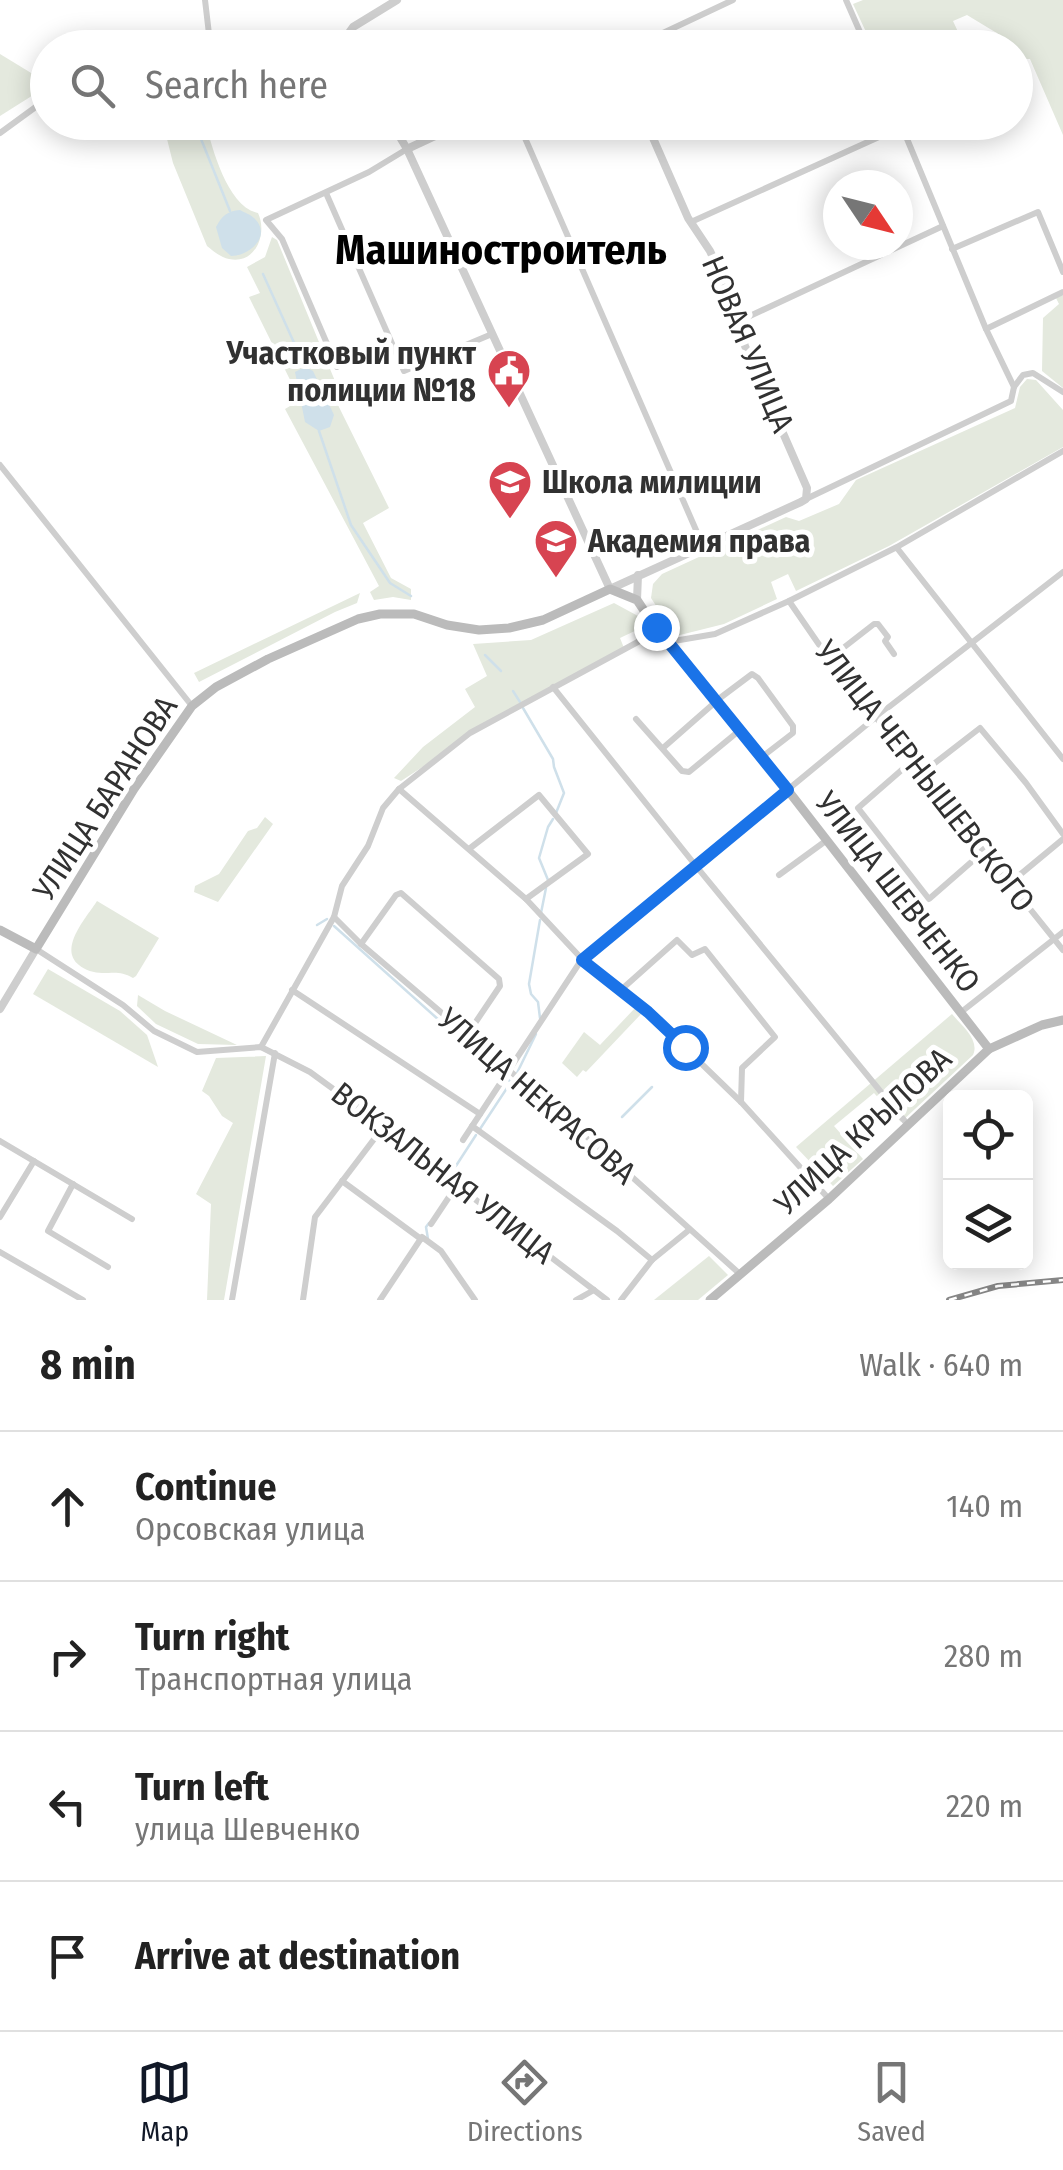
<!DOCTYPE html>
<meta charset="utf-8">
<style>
body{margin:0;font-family:"Fira Sans Condensed",sans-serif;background:#f6f6f6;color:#222}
.controls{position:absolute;right:30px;bottom:30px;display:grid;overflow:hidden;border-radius:15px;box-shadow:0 5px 25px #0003}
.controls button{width:90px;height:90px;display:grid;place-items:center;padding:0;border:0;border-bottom:2px solid #e0e0e0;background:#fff;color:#222;font:50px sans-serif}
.compass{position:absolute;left:823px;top:170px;width:90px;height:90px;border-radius:50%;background:#fff;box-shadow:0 5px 25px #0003;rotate:125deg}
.stop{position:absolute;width:30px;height:30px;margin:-22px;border:8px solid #1a73e8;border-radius:50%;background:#fff}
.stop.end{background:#1a73e8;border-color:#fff;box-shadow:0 2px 10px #0008}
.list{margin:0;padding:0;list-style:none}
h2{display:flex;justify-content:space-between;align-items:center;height:130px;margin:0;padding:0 40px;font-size:42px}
h2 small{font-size:32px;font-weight:400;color:#767676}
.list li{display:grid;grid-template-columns:65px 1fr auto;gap:30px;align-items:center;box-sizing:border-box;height:150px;padding:0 40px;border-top:2px solid #e0e0e0}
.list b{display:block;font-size:38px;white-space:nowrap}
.list p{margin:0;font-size:32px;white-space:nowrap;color:#767676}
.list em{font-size:32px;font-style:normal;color:#767676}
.icon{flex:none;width:55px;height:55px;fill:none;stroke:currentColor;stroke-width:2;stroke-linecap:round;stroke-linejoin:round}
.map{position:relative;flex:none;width:1063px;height:1300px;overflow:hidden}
.search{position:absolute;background:#fff;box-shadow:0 5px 25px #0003;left:30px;right:30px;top:30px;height:110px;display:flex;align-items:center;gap:25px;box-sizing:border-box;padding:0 35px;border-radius:55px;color:#767676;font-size:38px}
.sheet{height:730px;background:#fff}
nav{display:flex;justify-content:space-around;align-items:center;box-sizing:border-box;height:140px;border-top:2px solid #e0e0e0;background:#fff;font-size:28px;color:#767676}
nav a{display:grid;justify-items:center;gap:5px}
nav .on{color:#111827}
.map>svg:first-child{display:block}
.green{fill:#e4e9de}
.water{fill:#cfe0ea}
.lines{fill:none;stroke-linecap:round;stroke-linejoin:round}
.stream{stroke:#cfe0ea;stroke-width:2.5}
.minor{stroke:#cecece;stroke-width:6}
.tertiary{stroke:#cecece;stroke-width:8}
.secondary{stroke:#bbb;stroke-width:9}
.rail-casing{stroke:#868686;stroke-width:6}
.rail{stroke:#fff;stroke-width:2.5;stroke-dasharray:8;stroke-linecap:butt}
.route{stroke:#1a73e8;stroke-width:12}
.labels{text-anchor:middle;stroke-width:10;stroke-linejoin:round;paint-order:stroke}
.street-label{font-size:32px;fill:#313131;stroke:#fff}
.poi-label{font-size:32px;font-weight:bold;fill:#313131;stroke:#fff;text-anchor:start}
.district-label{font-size:42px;font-weight:bold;fill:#000;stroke:#fff}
</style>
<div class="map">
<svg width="1063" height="1300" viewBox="0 0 1063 1300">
<rect width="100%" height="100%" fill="#fff"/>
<g class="green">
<polygon points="863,0 1063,0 1063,135 1030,59 1016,59 1016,48 1009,47 1005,38 967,15 953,21 965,47 873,47 853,4"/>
<polygon points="0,54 41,79 38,92 0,116"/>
<path d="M163,123H206C212,149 228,207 258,213C268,234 255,265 229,259C220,257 213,251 207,246L173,163Z"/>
<polygon points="272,237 277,240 335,381 335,399 389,508 363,523 391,578 411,589 411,600 393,597 374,600 370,592 379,586 285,409 300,400 249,297 260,293 247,267 265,257"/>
<polygon points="1063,295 1063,388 1042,371 1043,318 1059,304 1056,298"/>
<polygon points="1027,379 1036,380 1063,410 1063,447 889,546 796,591 788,574 771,582 777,599 724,624 676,636 651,598 653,584 662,574 786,517 799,521 839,504 856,480 1015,408 1020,387"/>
<polygon points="360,593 357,603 335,612 199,682 194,673"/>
<polygon points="614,603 638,616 641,628 620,638 624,648 505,713 401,781 394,778 423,747 475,707 465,689 487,676 473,644 531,640"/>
<polygon points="265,817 273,824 218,902 194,892 195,886 219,874 248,831 257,828"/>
<path d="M97,901L159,938L136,976L133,978C121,971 115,973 102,973C95,973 84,970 79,965C58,948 87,917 97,901Z"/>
<polygon points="48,969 120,1011 147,1035 158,1067 33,994"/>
<polygon points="138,995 165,1011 237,1045 198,1044 156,1024 137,1006"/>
<polygon points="636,1007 642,1013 586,1072 583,1070 577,1077 562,1063 584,1032 600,1045"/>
<path d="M952,1014C962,1026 980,1040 973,1055L901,1122L874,1093L834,1126L863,1159L833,1186L796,1147Z"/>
<polygon points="266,1056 224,1300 207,1300 211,1204 196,1194 233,1123 222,1116 209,1096 202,1091 216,1058"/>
<polygon points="709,1256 728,1275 698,1300 654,1300"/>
</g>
<g class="water">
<path d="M240,210C245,213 250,214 254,218C273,236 249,256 231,256L222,248L216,227C222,216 227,211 240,210Z"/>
<polygon points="305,367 313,371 334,415 330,427 319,431 305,422 295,372"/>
</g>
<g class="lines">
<g class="stream">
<polyline points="195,124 230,211"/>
<polyline points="263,274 305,367"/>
<polyline points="319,431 351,525 390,583 411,596"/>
<polyline points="485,655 501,671"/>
<polyline points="513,691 520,702"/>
<polyline points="523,708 553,759 554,767 564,793 556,813"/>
<polyline points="548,880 539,858 548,827 553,819"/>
<polyline points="541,913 546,888"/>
<polyline points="540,920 529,984 531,994 538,1002 540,1018"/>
<polyline points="317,925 327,919"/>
<polyline points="334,926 498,1073"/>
<polyline points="517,1073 536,1034"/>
<polyline points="622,1117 652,1087"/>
<polyline points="480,1129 511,1082 507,1079"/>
<polyline points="451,1177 452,1172 476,1135"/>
<polyline points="428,1239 426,1227 429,1223"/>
</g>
<g class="minor">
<polyline points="205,0 209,34"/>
<polyline points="846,0 867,48"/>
<polyline points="173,48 209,34 320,48"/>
<polyline points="631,48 733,0"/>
<polyline points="518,122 703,546"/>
<polyline points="0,133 48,98"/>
<polyline points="326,193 404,371 492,334"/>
<polyline points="691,222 901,127"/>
<polyline points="952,249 1038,212 1063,272"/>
<polyline points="737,322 943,226"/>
<polyline points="986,329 1063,292"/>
<polyline points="337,367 282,239 266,220 369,172 407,149"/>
<polyline points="1014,387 1023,375 1033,373 1063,392"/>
<polyline points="0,465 192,706"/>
<polyline points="806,499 1011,401 1014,387 986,329 900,122"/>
<polyline points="897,548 1063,759"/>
<polyline points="789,601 829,659 1063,950"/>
<polyline points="668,642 715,634 789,601 897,547 1063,451"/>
<polyline points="829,659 874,624 878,624 888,637 885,641 894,654"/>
<polyline points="553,687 696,866 908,1125"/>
<polyline points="636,719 682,771 689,772 740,730"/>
<polyline points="663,748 720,698 752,674 758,678 793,726 793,733 762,757"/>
<polyline points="912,761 858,808 929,899 984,851"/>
<polyline points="922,773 980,728 1026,783 1063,834"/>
<polyline points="399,789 526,899 582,959 648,1012 741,1102 829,1199"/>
<polyline points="469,849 539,795 588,854 526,899"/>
<polyline points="779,875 827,840"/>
<polyline points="1010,883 1063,839"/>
<polyline points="334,917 361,944 592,1141 741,1275"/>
<polyline points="361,944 396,895 401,893 499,979 500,986 467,1035"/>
<polyline points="36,949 123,1005 154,1031 197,1052 261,1047 310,1072 384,1126 442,1174 607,1300"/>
<polyline points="622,989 677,940 692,955 705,949 775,1037 742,1068 741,1102"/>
<polyline points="292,990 480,1114"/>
<polyline points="960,1013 1063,932"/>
<polyline points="261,1047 334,917 342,886 368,846 383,808 399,789 470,733 658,631"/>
<polyline points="472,1126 617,1231 652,1260"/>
<polyline points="463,1140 582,959 876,717 1063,572"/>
<polyline points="0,1141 132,1219"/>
<polyline points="342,1181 421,1239"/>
<polyline points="73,1184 48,1231 108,1267"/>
<polyline points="0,1217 34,1161"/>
<polyline points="431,1224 457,1185"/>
<polyline points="0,1252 83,1300"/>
<polyline points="232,1300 275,1053"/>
<polyline points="303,1300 315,1217 384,1126"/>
<polyline points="380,1300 422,1237 441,1251 475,1300"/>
<polyline points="576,1300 594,1290"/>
<polyline points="621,1300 652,1260 689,1230"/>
</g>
<g class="tertiary">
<polyline points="350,48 348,34 353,27 397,0"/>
<polyline points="391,122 407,149 610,589 801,502 806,499 807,488 745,346 728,290 710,251 688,218 646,122"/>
<polyline points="407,149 465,122"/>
<polyline points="637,600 638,575"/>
<polyline points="0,1009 36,949"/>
</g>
<g class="secondary">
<polyline points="0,930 36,949 134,789 192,706 216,687 268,659 358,619 380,614 414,614 447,625 479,630 509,628 543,620 610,589 637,600 655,627 762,757 989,1049"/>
<polyline points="710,1300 829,1199 989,1049 1042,1025 1063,1020"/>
</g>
<defs>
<polyline id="rail" points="949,1300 998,1286 1063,1280"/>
</defs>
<use href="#rail" class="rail-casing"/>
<use href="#rail" class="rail"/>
</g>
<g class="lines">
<polyline class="route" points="656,627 788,790 582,960 648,1012 685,1047"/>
</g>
<defs>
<symbol id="civic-pin" viewBox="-11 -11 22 30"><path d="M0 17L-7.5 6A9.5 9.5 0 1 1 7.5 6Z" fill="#d74451" stroke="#fff"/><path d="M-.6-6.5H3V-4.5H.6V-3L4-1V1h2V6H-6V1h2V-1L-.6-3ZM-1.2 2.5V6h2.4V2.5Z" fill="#fff"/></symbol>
<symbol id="university-pin" viewBox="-11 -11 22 30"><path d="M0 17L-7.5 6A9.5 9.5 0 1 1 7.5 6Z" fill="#d74451" stroke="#fff"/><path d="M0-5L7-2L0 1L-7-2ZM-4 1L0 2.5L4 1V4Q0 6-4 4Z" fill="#fff"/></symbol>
</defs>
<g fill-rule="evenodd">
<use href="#civic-pin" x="484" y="346" width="50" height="68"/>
<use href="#university-pin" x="485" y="457" width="50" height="68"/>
<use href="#university-pin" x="531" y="516" width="50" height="68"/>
</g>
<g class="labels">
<g class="street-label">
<text transform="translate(748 344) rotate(67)" y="11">НОВАЯ УЛИЦА</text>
<text transform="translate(925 776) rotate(52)" y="11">УЛИЦА ЧЕРНЫШЕВСКОГО</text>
<text transform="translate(105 798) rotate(-57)" y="11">УЛИЦА БАРАНОВА</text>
<text transform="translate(898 892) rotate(52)" y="11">УЛИЦА ШЕВЧЕНКО</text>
<text transform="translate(537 1096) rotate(41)" y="11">УЛИЦА НЕКРАСОВА</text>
<text transform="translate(863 1131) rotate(-43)" y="11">УЛИЦА КРЫЛОВА</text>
<text transform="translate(443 1173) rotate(38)" y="11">ВОКЗАЛЬНАЯ УЛИЦА</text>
</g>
<g class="poi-label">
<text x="476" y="364" text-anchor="end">Участковый пункт<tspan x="476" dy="37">полиции №18</tspan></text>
<text x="542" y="493">Школа милиции</text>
<text x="588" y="552">Академия права</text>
</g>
<g class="district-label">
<text x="501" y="264">Машиностроитель</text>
</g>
</g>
</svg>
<div class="controls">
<button><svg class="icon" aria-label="locate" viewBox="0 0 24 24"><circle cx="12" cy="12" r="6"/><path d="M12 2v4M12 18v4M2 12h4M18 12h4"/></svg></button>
<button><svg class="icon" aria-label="layers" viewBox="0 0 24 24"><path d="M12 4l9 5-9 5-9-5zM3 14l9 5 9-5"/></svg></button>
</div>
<svg class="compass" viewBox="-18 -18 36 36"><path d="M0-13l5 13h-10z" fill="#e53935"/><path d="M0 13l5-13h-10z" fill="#767676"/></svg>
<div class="stop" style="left:685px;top:1047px"></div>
<div class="stop end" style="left:656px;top:627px"></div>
<div class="search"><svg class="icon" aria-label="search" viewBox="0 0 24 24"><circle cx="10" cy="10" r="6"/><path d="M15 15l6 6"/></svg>Search here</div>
</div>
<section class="sheet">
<h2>8 min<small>Walk · 640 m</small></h2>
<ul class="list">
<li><svg class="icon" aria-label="ahead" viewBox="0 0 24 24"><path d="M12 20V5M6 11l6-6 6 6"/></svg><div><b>Continue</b><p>Орсовская улица</p></div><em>140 m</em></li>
<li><svg class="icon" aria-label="right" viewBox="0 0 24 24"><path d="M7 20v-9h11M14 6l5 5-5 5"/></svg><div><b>Turn right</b><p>Транспортная улица</p></div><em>280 m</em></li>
<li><svg class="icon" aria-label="left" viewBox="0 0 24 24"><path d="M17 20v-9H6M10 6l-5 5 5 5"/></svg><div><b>Turn left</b><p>улица Шевченко</p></div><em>220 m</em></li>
<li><svg class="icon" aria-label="arrive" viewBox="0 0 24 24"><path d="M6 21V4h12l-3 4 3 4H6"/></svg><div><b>Arrive at destination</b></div></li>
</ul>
</section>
<nav>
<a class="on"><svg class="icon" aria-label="map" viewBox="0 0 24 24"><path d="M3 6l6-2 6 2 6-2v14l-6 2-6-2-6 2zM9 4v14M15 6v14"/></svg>Map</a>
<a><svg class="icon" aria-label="directions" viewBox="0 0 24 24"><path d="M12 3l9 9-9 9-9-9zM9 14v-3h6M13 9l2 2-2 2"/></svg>Directions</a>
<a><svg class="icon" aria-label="saved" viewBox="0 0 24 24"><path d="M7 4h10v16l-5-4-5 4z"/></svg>Saved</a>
</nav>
